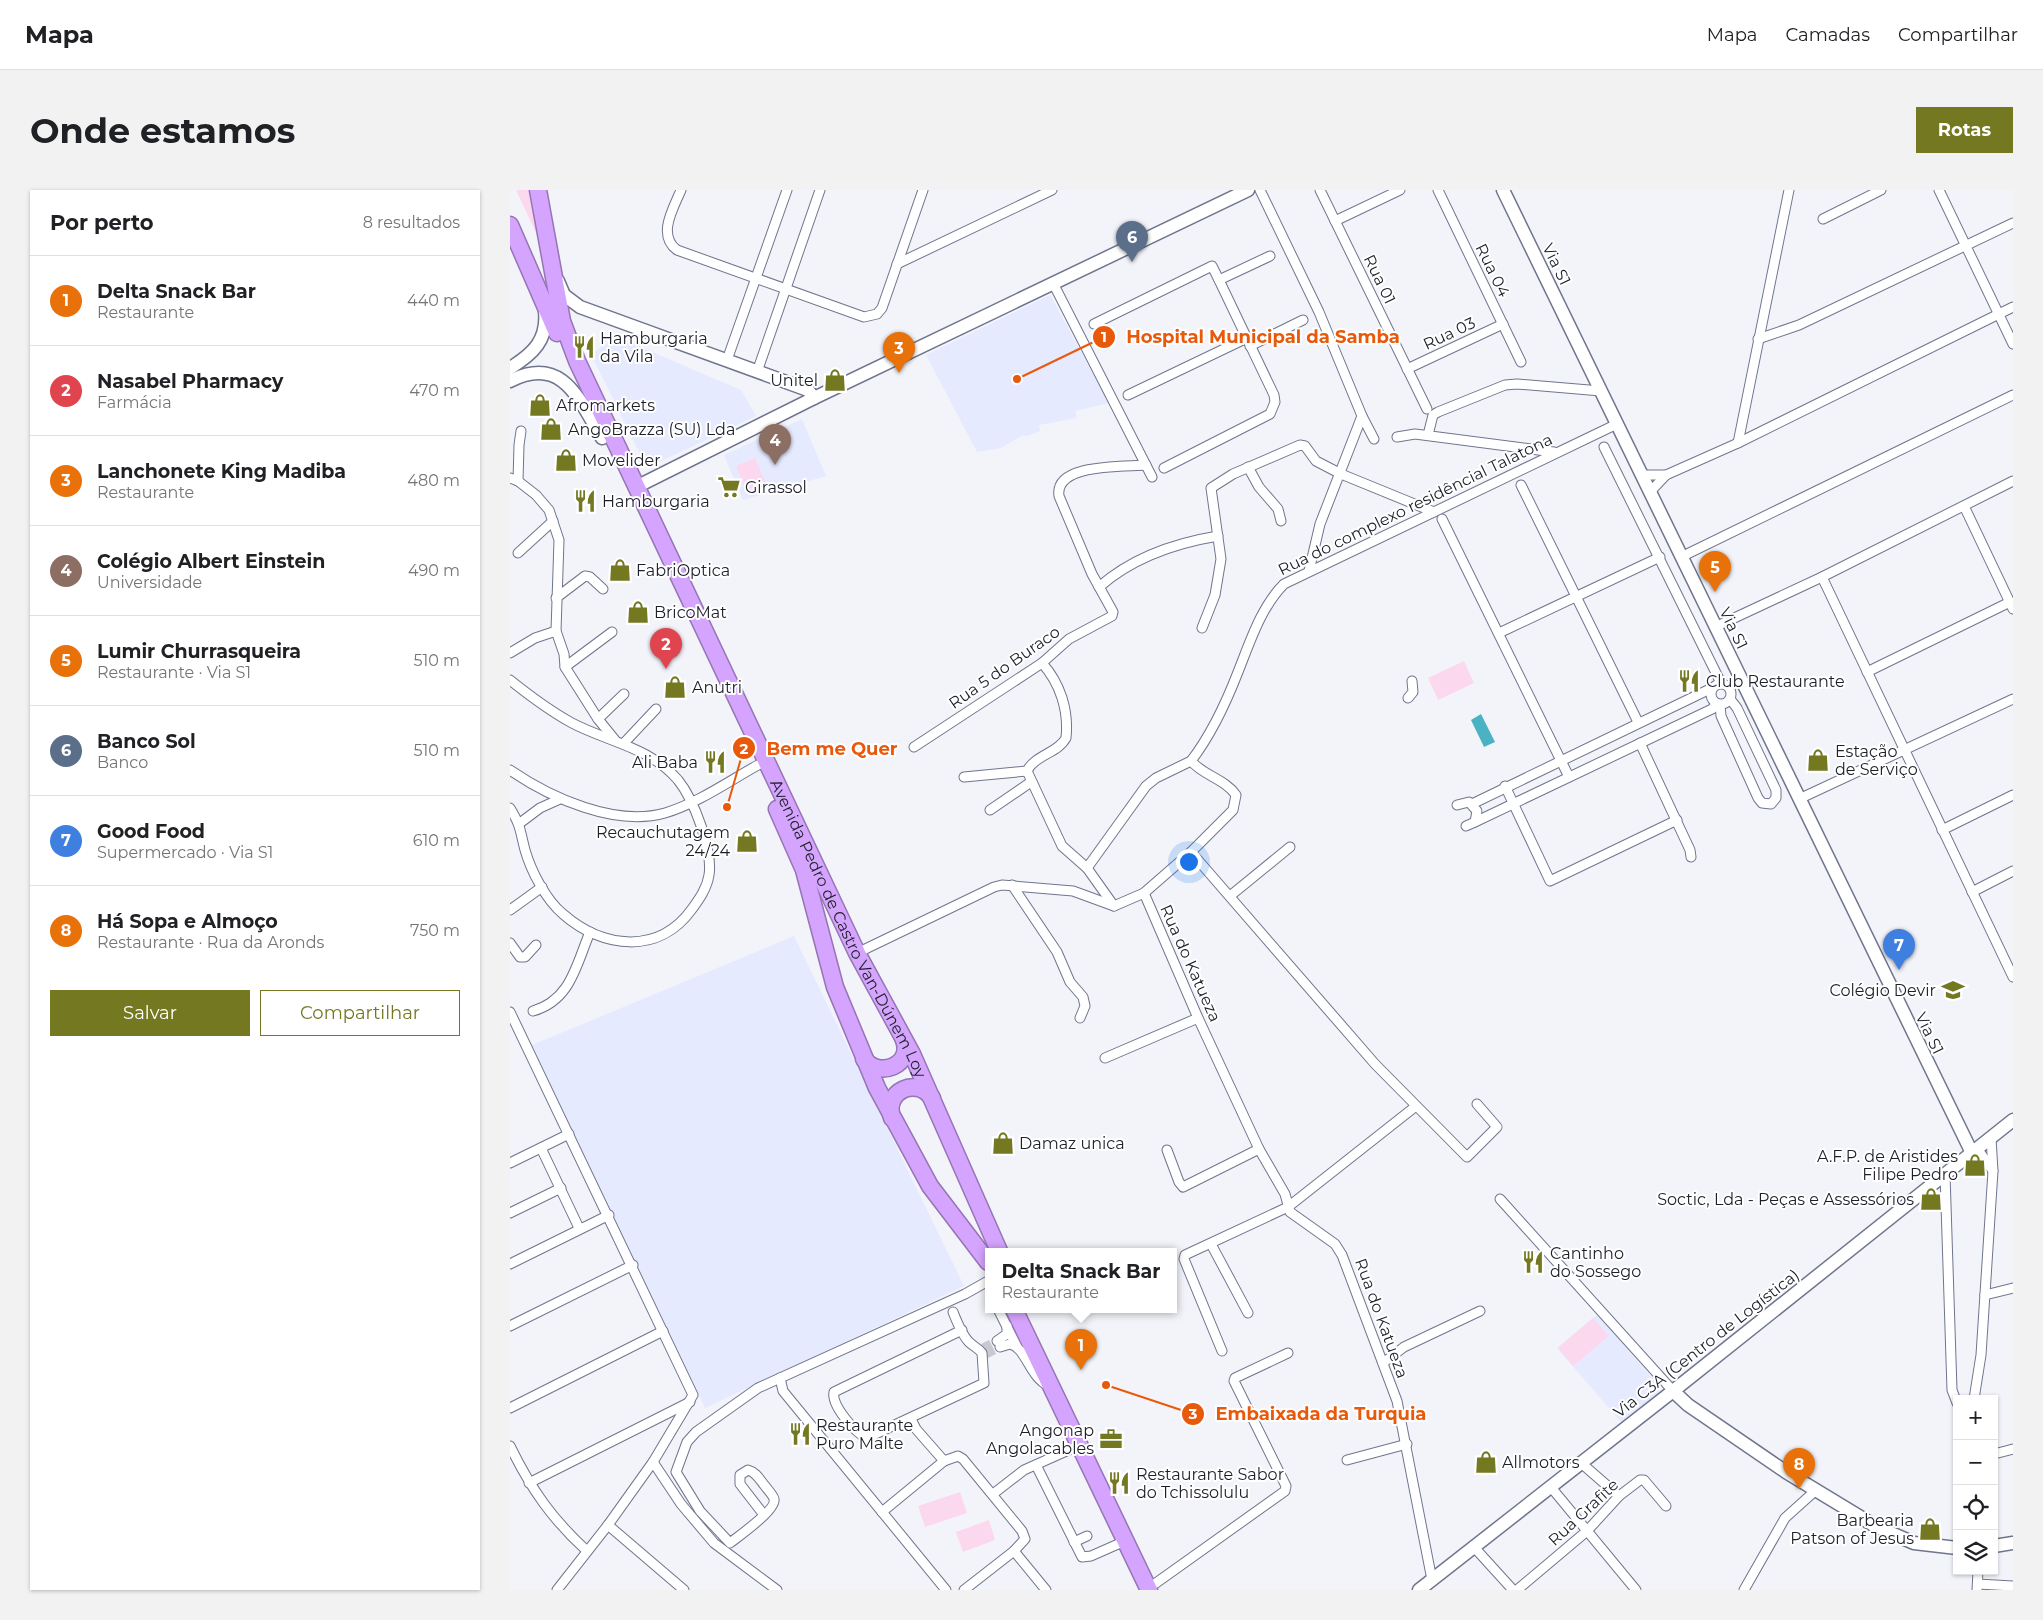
<!DOCTYPE html>
<html lang="pt">
<meta charset="utf-8">
<style>
body{margin:0;font-family:Montserrat,sans-serif;background:#f2f2f2;color:#202124}
.controls{position:absolute;right:15px;bottom:15px;display:grid;overflow:hidden;border-radius:0px;box-shadow:0 1px 4px #0004}
.controls button{width:45px;height:45px;display:grid;place-items:center;padding:0;border:0;border-bottom:1px solid #e0e0e0;background:#fff;color:#202124;font:25px sans-serif}
.you{position:absolute;left:678px;top:671px;width:18px;height:18px;margin:-12px;border:4px solid #fff;border-radius:50%;background:#1a73e8;box-shadow:0 0 0 8px #1a73e833}
.badge{display:grid;place-items:center;width:32px;height:32px;border-radius:50%;background:#747821;color:#fff;font-size:16px;font-weight:700}
.pin{position:absolute;translate:-50% -41px;filter:drop-shadow(0 1px 2px #0008)}
.pin::after{content:'';position:absolute;top:26px;width:18px;height:15px;background:inherit;clip-path:polygon(0 0,100% 0,50% 100%)}
.popup{position:absolute;left:475px;top:1058px;width:192px;height:65px;box-sizing:border-box;display:grid;place-content:center;border-radius:0px;background:#fff;filter:drop-shadow(0 1px 4px #0005);font-size:16px;white-space:nowrap;color:#757577}
.popup b{font-size:19px;color:#202124}
.popup::after{content:'';position:absolute;left:50%;top:100%;margin-left:-10px;border:10px solid transparent;border-top-color:#fff}
.list{margin:0;padding:0;list-style:none}
h2{display:flex;justify-content:space-between;align-items:center;height:65px;margin:0;padding:0 20px;font-size:21px}
h2 small{font-size:16px;font-weight:400;color:#757577}
.list li{display:grid;grid-template-columns:32px 1fr auto;gap:15px;align-items:center;box-sizing:border-box;height:90px;padding:0 20px;border-top:1px solid #e0e0e0}
.list b{display:block;font-size:19px;white-space:nowrap}
.list p{margin:0;font-size:16px;white-space:nowrap;color:#757577}
.list em{font-size:16px;font-style:normal;color:#757577}
.actions{display:flex;gap:10px;padding:15px 20px}
.actions a{flex:1;padding:11px 0;border:1px solid #747821;border-radius:0px;text-align:center;font-size:18px;color:#747821}
.actions .main{background:#747821;color:#fff}
.icon{flex:none;width:28px;height:28px;fill:none;stroke:currentColor;stroke-width:2;stroke-linecap:round;stroke-linejoin:round}
.map{position:relative;flex:none;width:1503px;height:1400px;overflow:hidden;border-radius:0px}
header{display:flex;align-items:center;gap:30px;box-sizing:border-box;height:70px;padding:0 25px;background:#fff;border-bottom:1px solid #e0e0e0}
header strong{font-size:24px}
nav{display:flex;gap:28px;margin-inline-start:auto;font-size:18px}
.intro{display:flex;align-items:center;justify-content:space-between;box-sizing:border-box;height:120px;padding:0 30px}
h1{margin:0;font-size:35px}
.button{padding:12px 22px;border-radius:0px;background:#747821;color:#fff;font-size:18px;font-weight:700}
main{display:flex;gap:30px;padding:0 30px}
aside{flex:1;background:#fff;border-radius:0px;box-shadow:0 1px 4px #0004}
.map>svg:first-child{display:block}
.built{fill:#e5eaff}
.green{fill:#fcd8ee}
.water{fill:#4bb2c3}
.lines{fill:none;stroke-linecap:round;stroke-linejoin:round}
.street-tunnel{stroke:#c8c9d0;stroke-width:9;stroke-dasharray:9 4.5;stroke-linecap:butt}
.street-casing{stroke:#6f758d;stroke-width:11}
.secondary-casing{stroke:#6f758d;stroke-width:15}
.highway-casing{stroke:#9575b3;stroke-width:19}
.street{stroke:#fff;stroke-width:9}
.secondary{stroke:#fff;stroke-width:12}
.highway{stroke:#d5a4fe;stroke-width:16}
.labels{text-anchor:middle;stroke-width:4;stroke-linejoin:round;paint-order:stroke}
.street-label{font-size:16px;fill:#1d1f29;stroke:#fff}
.poi-label{font-size:16px;fill:#1d1f29;stroke:#fff;text-anchor:start}
.leader{fill:none;stroke:#e8590c;stroke-width:2}
.callout-dot{fill:#e8590c;stroke:#fff;stroke-width:2}
.mark-label{font-size:15px;text-anchor:middle;font-weight:bold;fill:#fff}
.callout-label{font-size:18px;text-anchor:middle;font-weight:bold;fill:#e8590c;stroke:#fff;stroke-width:4;stroke-linejoin:round;paint-order:stroke}
</style>
<header>
<strong>Mapa</strong>
<nav><a>Mapa</a><a>Camadas</a><a>Compartilhar</a></nav>
</header>
<div class="intro"><h1>Onde estamos</h1><a class="button">Rotas</a></div>
<main>
<aside>
<h2>Por perto<small>8 resultados</small></h2>
<ul class="list">
<li><span class="badge" style="background:#e8710a">1</span><div><b>Delta Snack Bar</b><p>Restaurante</p></div><em>440 m</em></li>
<li><span class="badge" style="background:#e0444e">2</span><div><b>Nasabel Pharmacy</b><p>Farmácia</p></div><em>470 m</em></li>
<li><span class="badge" style="background:#e8710a">3</span><div><b>Lanchonete King Madiba</b><p>Restaurante</p></div><em>480 m</em></li>
<li><span class="badge" style="background:#8d6e63">4</span><div><b>Colégio Albert Einstein</b><p>Universidade</p></div><em>490 m</em></li>
<li><span class="badge" style="background:#e8710a">5</span><div><b>Lumir Churrasqueira</b><p>Restaurante · Via S1</p></div><em>510 m</em></li>
<li><span class="badge" style="background:#5c6f8a">6</span><div><b>Banco Sol</b><p>Banco</p></div><em>510 m</em></li>
<li><span class="badge" style="background:#3f7fe0">7</span><div><b>Good Food</b><p>Supermercado · Via S1</p></div><em>610 m</em></li>
<li><span class="badge" style="background:#e8710a">8</span><div><b>Há Sopa e Almoço</b><p>Restaurante · Rua da Aronds</p></div><em>750 m</em></li>
</ul>
<div class="actions"><a class="main">Salvar</a><a>Compartilhar</a></div>
</aside>
<div class="map">
<svg width="1503" height="1400" viewBox="0 0 1503 1400">
<rect width="100%" height="100%" fill="#f3f4fa"/>
<g class="built">
<polygon points="540,105 599,213 565,221 567,228 529,235 530,241 517,246 513,245 491,258 467,262 416,165"/>
<polygon points="107,147 231,200 246,226 137,278 81,164"/>
<polygon points="292,229 316,286 233,310 214,265"/>
<polygon points="284,746 454,1096 195,1218 22,855"/>
<polygon points="1088,1124 1150,1198 1148,1205 1112,1233 1047,1158"/>
</g>
<g class="green">
<polygon points="6,0 18,0 27,45"/>
<polygon points="245,268 255,292 236,300 226,276"/>
<polygon points="954,471 964,493 928,510 918,488"/>
<polygon points="1083,1128 1099,1146 1063,1176 1048,1158"/>
<polygon points="450,1302 457,1323 415,1337 408,1316"/>
<polygon points="479,1330 485,1350 453,1362 446,1342"/>
</g>
<polygon class="water" points="971,524 985,552 974,557 961,530"/>
<g class="lines">
<g class="street-tunnel">
<polyline points="473,1158 487,1151"/>
<polyline points="476,1164 490,1157"/>
</g>
<defs>
<g id="street">
<path d="M171,0C163,19 147,45 167,60L354,127L367,124L372,118L413,0"/>
<polyline points="750,0 809,122 852,226 864,249"/>
<polyline points="810,0 917,219"/>
<polyline points="928,0 1011,172"/>
<polyline points="1429,0 1503,154"/>
<polyline points="1313,29 1371,0"/>
<polyline points="825,31 890,0"/>
<polyline points="387,74 542,0"/>
<polyline points="709,90 760,66"/>
<polyline points="543,93 642,287"/>
<polyline points="584,134 702,76 709,90 764,205 765,212 760,224 654,278"/>
<polyline points="1248,149 1289,135 1503,33"/>
<polyline points="740,156 793,130"/>
<polyline points="217,170 277,0"/>
<polyline points="897,179 993,134"/>
<polyline points="247,182 310,0"/>
<polyline points="618,205 737,148"/>
<polyline points="918,245 923,225 928,222 995,195 1007,194 1091,201"/>
<polyline points="887,247 905,244 1044,262"/>
<polyline points="1228,253 1279,0"/>
<polyline points="1094,257 1211,493"/>
<polyline points="738,277 749,297 768,319 771,331"/>
<polyline points="1132,285 1156,285"/>
<polyline points="0,288 8,291 26,305 39,320 49,350 46,441 54,464 55,477 88,529 105,550"/>
<polyline points="8,291 9,255 11,241"/>
<polyline points="1011,295 1128,532"/>
<polyline points="1140,302 1156,285 1228,253 1503,117"/>
<polyline points="1454,316 1503,419"/>
<polyline points="932,329 1059,587"/>
<polyline points="8,363 43,331"/>
<polyline points="1171,367 1503,205"/>
<polyline points="799,381 810,334 852,226"/>
<polyline points="1312,387 1503,787"/>
<path d="M589,397C622,368 665,353 708,346"/>
<polyline points="46,408 75,386 80,387 93,399"/>
<polyline points="1205,437 1312,387 1503,291"/>
<polyline points="692,438 705,405 711,369 701,298 723,284 790,255 795,256 806,271 831,284 924,322"/>
<polyline points="989,443 1150,367"/>
<polyline points="0,463 25,448 46,441"/>
<path d="M532,473C550,493 559,520 556,548C548,563 525,565 517,581L552,656L577,678L604,716"/>
<polyline points="55,477 102,442"/>
<polyline points="1357,482 1500,412"/>
<path d="M0,490C20,506 40,521 62,533C98,552 140,557 168,590C184,610 203,660 199,685C197,698 190,708 182,719C149,765 93,759 53,724C36,710 21,681 15,660C10,641 11,636 0,618"/>
<circle cx="1211" cy="504" r="10"/>
<polyline points="898,508 903,502 902,491"/>
<polyline points="1210,515 1211,526 1248,608 1252,613 1261,614 1266,608 1266,600 1227,518 1220,509"/>
<polyline points="88,529 114,504"/>
<polyline points="114,553 146,519"/>
<polyline points="1130,553 1180,660 1181,667"/>
<path d="M404,557L532,473L559,449L602,426L603,422L582,384L549,306C544,273 614,277 636,275"/>
<path d="M0,580C41,608 105,637 155,623C188,613 219,591 248,575"/>
<polyline points="454,587 517,581"/>
<polyline points="995,596 1040,691 1167,630"/>
<polyline points="1289,609 1503,509"/>
<polyline points="962,614 1202,498"/>
<polyline points="947,615 959,612 967,621 965,632 956,636"/>
<polyline points="480,620 521,592"/>
<polyline points="965,632 1202,519 1207,514"/>
<polyline points="10,633 30,618 50,609"/>
<polyline points="1432,640 1503,605"/>
<polyline points="681,662 865,874 957,967 987,937 967,914"/>
<polyline points="577,678 636,596 646,588 681,571"/>
<polyline points="502,695 547,762 560,792 573,807 575,816 570,828"/>
<polyline points="1462,702 1503,681"/>
<polyline points="634,703 688,828 749,959 775,1004 780,1022 825,1054 832,1065 887,1211 922,1390"/>
<polyline points="720,706 780,657"/>
<polyline points="0,720 32,697"/>
<polyline points="0,753 10,767 15,767 26,755"/>
<path d="M347,763L484,697L492,695L563,701L604,716L634,703L681,662L723,620L726,605C715,589 694,586 681,571C701,545 716,513 728,482C740,452 751,417 774,394L1107,234"/>
<path d="M23,821C61,810 66,775 80,742"/>
<polyline points="0,822 183,1205 143,1272 98,1335 47,1400"/>
<polyline points="595,868 688,828"/>
<polyline points="31,958 69,1038"/>
<polyline points="1467,958 1483,981"/>
<polyline points="657,960 669,992 673,997 749,959"/>
<polyline points="0,973 59,944"/>
<polyline points="1435,984 1442,1200 1447,1213"/>
<polyline points="990,1009 1163,1201"/>
<polyline points="0,1023 51,998"/>
<polyline points="701,1054 738,1123"/>
<polyline points="0,1074 99,1025"/>
<polyline points="1475,1105 1503,1098"/>
<polyline points="488,1119 507,1157"/>
<path d="M443,1122C447,1132 452,1145 459,1152C463,1156 468,1158 472,1163L474,1193L357,1248C345,1243 321,1215 324,1202L452,1140"/>
<polyline points="0,1136 123,1075"/>
<polyline points="487,1151 497,1144 497,1136"/>
<path d="M490,1157L500,1154C516,1157 519,1187 539,1196"/>
<polyline points="712,1161 674,1069 675,1065 778,1017 906,916"/>
<polyline points="873,1173 894,1157 970,1121"/>
<polyline points="270,1188 273,1201 436,1400"/>
<polyline points="1464,1209 1471,1165 1483,981 1481,948"/>
<polyline points="0,1218 153,1141"/>
<polyline points="401,1229 406,1239 434,1271"/>
<path d="M0,1256C21,1299 42,1329 77,1361"/>
<polyline points="1484,1264 1503,1259"/>
<polyline points="837,1270 897,1254"/>
<polyline points="143,1272 171,1314 204,1353 267,1400"/>
<polyline points="1070,1272 1109,1306"/>
<polyline points="526,1275 572,1367 581,1366 615,1351"/>
<polyline points="19,1293 180,1212"/>
<polyline points="1040,1296 1126,1400"/>
<polyline points="483,1304 514,1280 570,1255"/>
<polyline points="372,1322 434,1271 448,1266 453,1269 512,1341 515,1349 504,1361 454,1400"/>
<path d="M254,1325L230,1294V1285L238,1280C246,1282 250,1290 255,1296C258,1300 263,1305 264,1309C267,1319 229,1346 220,1353L190,1321L166,1282L177,1252L186,1242L248,1198L455,1104L478,1091"/>
<polyline points="98,1335 174,1400"/>
<polyline points="564,1352 577,1346"/>
<polyline points="963,1356 1003,1400"/>
<polyline points="504,1361 536,1400"/>
<polyline points="646,1393 775,1301 776,1296 724,1191 725,1188 778,1163"/>
<polyline points="1468,1394 1503,1396"/>
<polyline points="1007,1400 1077,1341 1109,1306 1130,1290 1134,1290 1156,1316"/>
<polyline points="1234,1400 1275,1328 1305,1301"/>
<polyline points="1467,1400 1468,1381"/>
</g>
<g id="secondary">
<polyline points="993,0 1462,963"/>
<polyline points="48,91 54,105 70,117 298,200 304,208"/>
<path d="M0,178C23,164 38,150 35,121"/>
<path d="M0,191C53,164 69,210 92,248"/>
<polyline points="126,297 304,208 738,0"/>
<polyline points="1163,1201 1178,1215 1276,1282 1365,1336 1404,1353 1447,1358"/>
<polyline points="1484,1356 1503,1353"/>
<polyline points="909,1400 1163,1201 1503,930"/>
</g>
<g id="highway">
<path id="s1" d="M28,0L52,131L67,171L347,763L402,864L489,1061"/>
<polyline points="0,35 47,143"/>
<polyline points="267,619 294,680 325,797 367,898 420,996 478,1072"/>
<path d="M354,869C369,889 403,875 394,850"/>
<path d="M382,928C373,901 407,886 422,908"/>
<polyline points="504,1119 639,1400"/>
</g>
</defs>
<use href="#street" class="street-casing"/>
<use href="#secondary" class="secondary-casing"/>
<use href="#highway" class="highway-casing"/>
<use href="#street" class="street"/>
<use href="#secondary" class="secondary"/>
<use href="#highway" class="highway"/>
</g>
<defs>
<symbol id="restaurant-bare" viewBox="-9 -9 18 18"><path d="M-5-6h1v4h1v-4h1v4h1v-4h1v5L-1.5 .5V6h-2V.5L-5-1ZM5-6V6H3V1.5H1.5Q1.5-4 5-6Z" fill="#747821" stroke="#fff" stroke-width="2.5" paint-order="stroke"/></symbol>
<symbol id="shop-bare" viewBox="-9 -9 18 18"><path d="M-5-2.5h2.3a2.7 3.5 0 0 1 5.4 0H5L5.5 6h-11ZM-1.5-2.5h3a1.5 2.3 0 0 0-3 0Z" fill="#747821" stroke="#fff" stroke-width="2.5" paint-order="stroke"/></symbol>
<symbol id="supermarket-bare" viewBox="-9 -9 18 18"><path d="M-6-5.5h2.5l.6 2H6L4.5 2H-2.5L-4.4-4H-6ZM-1.5 3.2a1.3 1.3 0 1 0 .1 0ZM3 3.2a1.3 1.3 0 1 0 .1 0Z" fill="#747821" stroke="#fff" stroke-width="2.5" paint-order="stroke"/></symbol>
<symbol id="school-bare" viewBox="-9 -9 18 18"><path d="M0-5L7-2L0 1L-7-2ZM-4 1L0 2.5L4 1V4Q0 6-4 4Z" fill="#747821" stroke="#fff" stroke-width="2.5" paint-order="stroke"/></symbol>
<symbol id="office-bare" viewBox="-9 -9 18 18"><path d="M-6-3h4V-5.5h4V-3h4V5H-6ZM-1-4.5V-3h2v-1.5ZM-6 0V1H6V0Z" fill="#747821" stroke="#fff" stroke-width="2.5" paint-order="stroke"/></symbol>
</defs>
<g fill-rule="evenodd">
<use href="#restaurant-bare" x="58" y="141" width="32" height="32"/>
<use href="#shop-bare" x="309" y="174" width="32" height="32"/>
<use href="#shop-bare" x="14" y="199" width="32" height="32"/>
<use href="#shop-bare" x="25" y="223" width="32" height="32"/>
<use href="#shop-bare" x="40" y="254" width="32" height="32"/>
<use href="#supermarket-bare" x="203" y="281" width="32" height="32"/>
<use href="#restaurant-bare" x="59" y="295" width="32" height="32"/>
<use href="#shop-bare" x="94" y="364" width="32" height="32"/>
<use href="#shop-bare" x="112" y="406" width="32" height="32"/>
<use href="#restaurant-bare" x="1163" y="475" width="32" height="32"/>
<use href="#shop-bare" x="149" y="481" width="32" height="32"/>
<use href="#shop-bare" x="1292" y="554" width="32" height="32"/>
<use href="#restaurant-bare" x="189" y="556" width="32" height="32"/>
<use href="#shop-bare" x="221" y="635" width="32" height="32"/>
<use href="#school-bare" x="1427" y="784" width="32" height="32"/>
<use href="#shop-bare" x="477" y="937" width="32" height="32"/>
<use href="#shop-bare" x="1449" y="959" width="32" height="32"/>
<use href="#shop-bare" x="1405" y="993" width="32" height="32"/>
<use href="#restaurant-bare" x="1007" y="1056" width="32" height="32"/>
<use href="#restaurant-bare" x="274" y="1228" width="32" height="32"/>
<use href="#office-bare" x="585" y="1233" width="32" height="32"/>
<use href="#shop-bare" x="960" y="1256" width="32" height="32"/>
<use href="#restaurant-bare" x="593" y="1277" width="32" height="32"/>
<use href="#shop-bare" x="1404" y="1323" width="32" height="32"/>
</g>
<g class="labels">
<g class="street-label">
<text transform="translate(1047 74) rotate(64)" y="6">Via S1</text>
<text transform="translate(983 80) rotate(64)" y="6">Rua 04</text>
<text transform="translate(870 89) rotate(64)" y="6">Rua 01</text>
<text transform="translate(939 143) rotate(-25)" y="6">Rua 03</text>
<text transform="translate(905 314) rotate(-26)" y="6">Rua do complexo residêncial Talatona</text>
<text transform="translate(1224 438) rotate(64)" y="6">Via S1</text>
<text transform="translate(494 477) rotate(-35)" y="6">Rua 5 do Buraco</text>
<text dy="6" stroke="none"><textPath href="#s1" startOffset="805">Avenida Pedro de Castro Van-Dúnem Loy</textPath></text>
<text transform="translate(681 773) rotate(66)" y="6">Rua do Katueza</text>
<text transform="translate(1420 843) rotate(64)" y="6">Via S1</text>
<text transform="translate(872 1128) rotate(70)" y="6">Rua do Katueza</text>
<text transform="translate(1196 1153) rotate(-38)" y="6">Via C3A (Centro de Logística)</text>
<text transform="translate(1073 1322) rotate(-43)" y="6">Rua Grafite</text>
</g>
<g class="poi-label">
<text x="90" y="154">Hamburgaria<tspan x="90" dy="18">da Vila</tspan></text>
<text x="308" y="196" text-anchor="end">Unitel</text>
<text x="46" y="221">Afromarkets</text>
<text x="58" y="245">AngoBrazza (SU) Lda</text>
<text x="72" y="276">Movelider</text>
<text x="235" y="303">Girassol</text>
<text x="92" y="317">Hamburgaria</text>
<text x="126" y="386">FabriOptica</text>
<text x="144" y="428">BricoMat</text>
<text x="1196" y="497">Club Restaurante</text>
<text x="182" y="503">Anutri</text>
<text x="1325" y="567">Estação<tspan x="1325" dy="18">de Serviço</tspan></text>
<text x="188" y="578" text-anchor="end">Ali Baba</text>
<text x="220" y="648" text-anchor="end">Recauchutagem<tspan x="220" dy="18">24/24</tspan></text>
<text x="1426" y="806" text-anchor="end">Colégio Devir</text>
<text x="509" y="959">Damaz unica</text>
<text x="1448" y="972" text-anchor="end">A.F.P. de Aristides<tspan x="1448" dy="18">Filipe Pedro</tspan></text>
<text x="1404" y="1015" text-anchor="end">Soctic, Lda - Peças e Assessórios</text>
<text x="1040" y="1069">Cantinho<tspan x="1040" dy="18">do Sossego</tspan></text>
<text x="306" y="1241">Restaurante<tspan x="306" dy="18">Puro Malte</tspan></text>
<text x="584" y="1246" text-anchor="end">Angonap<tspan x="584" dy="18">Angolacables</tspan></text>
<text x="992" y="1278">Allmotors</text>
<text x="626" y="1290">Restaurante Sabor<tspan x="626" dy="18">do Tchissolulu</tspan></text>
<text x="1404" y="1336" text-anchor="end">Barbearia<tspan x="1404" dy="18">Patson of Jesus</tspan></text>
</g>
</g>
<path class="leader" d="M507 189L594 147M217 617L234 558M596 1195L683 1224"/>
<g class="callout-dot">
<circle cx="507" cy="189" r="5"/>
<circle cx="217" cy="617" r="5"/>
<circle cx="596" cy="1195" r="5"/>
<circle cx="594" cy="147" r="12"/>
<circle cx="234" cy="558" r="12"/>
<circle cx="683" cy="1224" r="12"/>
</g>
<g class="mark-label">
<text x="594" y="152">1</text>
<text x="234" y="564">2</text>
<text x="683" y="1229">3</text>
</g>
<g class="callout-label">
<text x="753" y="153">Hospital Municipal da Samba</text>
<text x="322" y="565">Bem me Quer</text>
<text x="811" y="1230">Embaixada da Turquia</text>
</g>
</svg>
<div class="controls">
<button>+</button>
<button>−</button>
<button><svg class="icon" aria-label="locate" viewBox="0 0 24 24"><circle cx="12" cy="12" r="6"/><path d="M12 2v4M12 18v4M2 12h4M18 12h4"/></svg></button>
<button><svg class="icon" aria-label="layers" viewBox="0 0 24 24"><path d="M12 4l9 5-9 5-9-5zM3 14l9 5 9-5"/></svg></button>
</div>
<div class="you"></div>
<div class="pin badge" style="left:571px;top:1180px;background:#e8710a">1</div>
<div class="popup"><b>Delta Snack Bar</b>Restaurante</div>
<div class="pin badge" style="left:156px;top:479px;background:#e0444e">2</div>
<div class="pin badge" style="left:389px;top:183px;background:#e8710a">3</div>
<div class="pin badge" style="left:265px;top:275px;background:#8d6e63">4</div>
<div class="pin badge" style="left:1205px;top:402px;background:#e8710a">5</div>
<div class="pin badge" style="left:622px;top:72px;background:#5c6f8a">6</div>
<div class="pin badge" style="left:1389px;top:780px;background:#3f7fe0">7</div>
<div class="pin badge" style="left:1289px;top:1299px;background:#e8710a">8</div>
</div>
</main>
